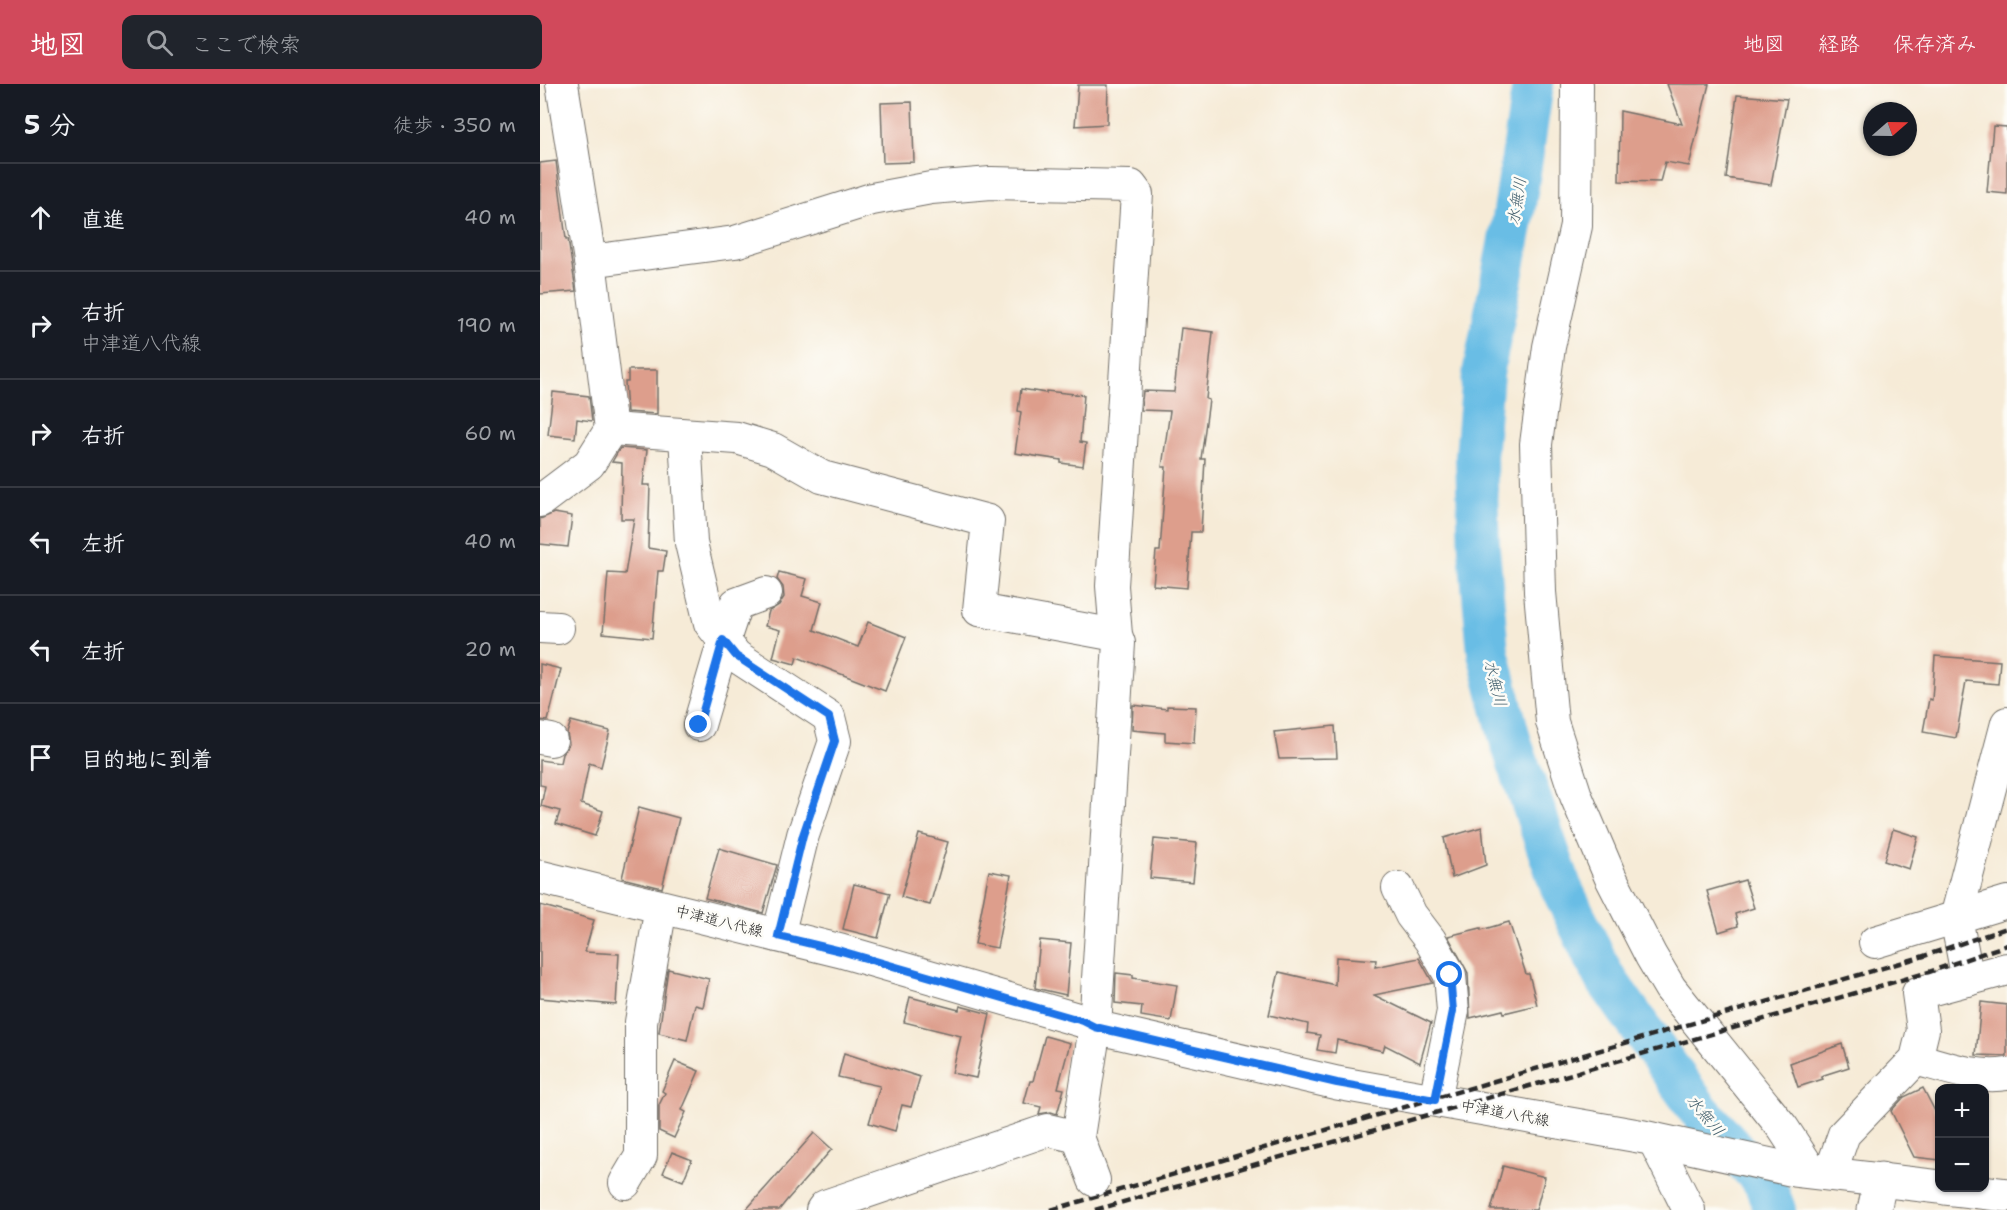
<!DOCTYPE html>
<html lang="ja">
<meta charset="utf-8">
<style>
body{margin:0;font-family:"Shantell Sans","Klee One",sans-serif;background:#20242c;color:#f1f3f6}
.controls{position:absolute;right:18px;bottom:18px;display:grid;overflow:hidden;border-radius:12px;box-shadow:0 2px 4px #0004}
.controls button{width:54px;height:54px;display:grid;place-items:center;padding:0;border:0;border-bottom:2px solid #363941;background:#171b24;color:#f1f3f6;font:30px sans-serif}
.compass{position:absolute;left:1323px;top:18px;width:54px;height:54px;border-radius:50%;background:#171b24;box-shadow:0 2px 4px #0004;rotate:70deg}
.stop{position:absolute;width:18px;height:18px;margin:-14px;border:4px solid #1a73e8;border-radius:50%;background:#fff}
.stop.end{background:#1a73e8;border-color:#fff;box-shadow:0 2px 6px #0008}
.list{margin:0;padding:0;list-style:none}
h2{display:flex;justify-content:space-between;align-items:center;height:78px;margin:0;padding:0 24px;font-size:26px}
h2 small{font-size:20px;font-weight:400;color:#9ea1a6}
.list li{display:grid;grid-template-columns:39px 1fr auto;gap:18px;align-items:center;box-sizing:border-box;height:108px;padding:0 24px;border-top:2px solid #363941}
.list b{display:block;font-size:22px;white-space:nowrap}
.list p{margin:0;font-size:20px;white-space:nowrap;color:#9ea1a6}
.list em{font-size:20px;font-style:normal;color:#9ea1a6}
.icon{flex:none;width:33px;height:33px;fill:none;stroke:currentColor;stroke-width:2;stroke-linecap:round;stroke-linejoin:round}
.map{position:relative;flex:none;width:1467px;height:1126px;overflow:hidden}
header{display:flex;align-items:center;gap:36px;box-sizing:border-box;height:84px;padding:0 30px;background:#d1495b;color:#fff}
header strong{font-size:28px}
nav{display:flex;gap:33px;margin-inline-start:auto;font-size:21px}
.search{width:420px;height:54px;background:#20242c;display:flex;align-items:center;gap:15px;box-sizing:border-box;padding:0 21px;border-radius:12px;color:#9ea1a6;font-size:22px}
main{display:flex}
aside{flex:1;background:#171b24}
.map>svg:first-child{display:block}
.lines{fill:none;stroke-linecap:round;stroke-linejoin:round}
.river{stroke:#69bde5;stroke-width:42}
.building{fill:#dd9e8c}
.minor-casing{stroke:#726e67;stroke-width:34}
.major-casing{stroke:#726e67;stroke-width:35}
.minor{stroke:#fff;stroke-width:32}
.major{stroke:#fff;stroke-width:33}
.rail{stroke:#2b2b2b;stroke-width:4.5;stroke-dasharray:9 4.5;stroke-linecap:butt}
.route{stroke:#1a73e8;stroke-width:8}
.labels{text-anchor:middle;stroke-width:5;stroke-linejoin:round;paint-order:stroke}
.street-label{font-size:15px;fill:#2b2b2b;stroke:#fdfcf7}
.water-label{font-size:16px;font-style:italic;fill:#415e6c;stroke:#fdfcf7}
</style>
<header>
<strong>地図</strong>
<div class="search"><svg class="icon" aria-label="search" viewBox="0 0 24 24"><circle cx="10" cy="10" r="6"/><path d="M15 15l6 6"/></svg>ここで検索</div>
<nav><a>地図</a><a>経路</a><a>保存済み</a></nav>
</header>
<main>
<aside>
<h2>5 分<small>徒歩 · 350 m</small></h2>
<ul class="list">
<li><svg class="icon" aria-label="ahead" viewBox="0 0 24 24"><path d="M12 20V5M6 11l6-6 6 6"/></svg><div><b>直進</b></div><em>40 m</em></li>
<li><svg class="icon" aria-label="right" viewBox="0 0 24 24"><path d="M7 20v-9h11M14 6l5 5-5 5"/></svg><div><b>右折</b><p>中津道八代線</p></div><em>190 m</em></li>
<li><svg class="icon" aria-label="right" viewBox="0 0 24 24"><path d="M7 20v-9h11M14 6l5 5-5 5"/></svg><div><b>右折</b></div><em>60 m</em></li>
<li><svg class="icon" aria-label="left" viewBox="0 0 24 24"><path d="M17 20v-9H6M10 6l-5 5 5 5"/></svg><div><b>左折</b></div><em>40 m</em></li>
<li><svg class="icon" aria-label="left" viewBox="0 0 24 24"><path d="M17 20v-9H6M10 6l-5 5 5 5"/></svg><div><b>左折</b></div><em>20 m</em></li>
<li><svg class="icon" aria-label="arrive" viewBox="0 0 24 24"><path d="M6 21V4h12l-3 4 3 4H6"/></svg><div><b>目的地に到着</b></div></li>
</ul>
</aside>
<div class="map">
<svg width="1467" height="1126" viewBox="0 0 1467 1126">
<rect width="100%" height="100%" fill="#fdfcf7"/>
<filter id="ink" filterUnits="userSpaceOnUse"><feTurbulence type="fractalNoise" baseFrequency=".0167" numOctaves="2"/><feDisplacementMap in="SourceGraphic" scale="12" xChannelSelector="R" yChannelSelector="G"/><feConvolveMatrix kernelMatrix="1 2 1 2 8 2 1 2 1" color-interpolation-filters="sRGB"/></filter>
<filter id="wash" filterUnits="userSpaceOnUse"><feTurbulence type="fractalNoise" baseFrequency=".008" numOctaves="4" result="noise"/><feDisplacementMap in="SourceGraphic" scale="24" xChannelSelector="R" yChannelSelector="G"/><feGaussianBlur stdDeviation="1.35" result="paint"/><feColorMatrix in="noise" values="0 0 0 0 0 0 0 0 0 0 0 0 0 0 0 0 0 1.4 0 .05"/><feComposite in="paint" operator="in"/></filter>
<g filter="url(#wash)">
<rect width="100%" height="100%" fill="#f6ebd7"/>
<g class="lines">
<polyline class="river" points="993,0 972,141 943,290 936,373 939,465 948,568 971,659 1021,803 1063,891 1158,1025 1224,1098 1235,1126"/>
</g>
<g id="blocks">
<g class="building">
<polygon points="1127,0 1169,0 1149,82 1125,78 1120,98 1079,97 1080,27 1142,40"/>
<polygon points="538,1 568,1 567,40 535,42"/>
<polygon points="1197,11 1247,15 1231,101 1186,94"/>
<polygon points="372,18 374,78 343,79 341,19"/>
<polygon points="1453,42 1467,43 1467,110 1447,108"/>
<polygon points="16,77 26,155 28,155 36,207 0,210 0,79"/>
<polygon points="641,244 673,248 666,315 669,316 661,375 665,375 661,448 651,448 647,504 613,501 616,467 620,467 626,383 622,383 630,327 601,326 603,307 634,308"/>
<polygon points="88,286 117,286 117,330 87,328 85,298 88,298"/>
<polygon points="481,305 506,309 506,307 544,311 540,358 546,359 543,382 521,379 521,376 475,369 481,328 478,327"/>
<polygon points="13,308 49,312 52,337 37,335 35,354 8,351"/>
<polygon points="80,364 107,366 103,401 110,401 108,464 126,467 123,487 118,487 112,554 63,549 68,489 85,490 94,435 81,435 82,379 72,378"/>
<polygon points="14,429 32,432 28,463 0,460 0,435"/>
<polygon points="239,488 267,495 262,512 282,518 274,546 318,563 328,538 366,553 345,607 257,573 255,580 233,574 240,546 225,542 229,527 239,521 244,513 243,503 237,495"/>
<polygon points="1395,572 1460,577 1458,600 1426,597 1416,654 1383,648 1389,615 1392,616"/>
<polygon points="0,580 21,585 8,637 0,636"/>
<polygon points="593,621 627,625 627,622 656,623 654,659 625,657 625,649 592,646"/>
<polygon points="31,637 70,647 61,683 49,679 41,720 63,727 55,752 16,740 20,727 1,722 5,702 0,701 0,676 20,679 22,670 29,660 27,649"/>
<polygon points="795,642 797,674 739,675 734,648"/>
<polygon points="99,723 139,734 122,804 82,794"/>
<polygon points="942,743 946,781 912,794 904,754"/>
<polygon points="1353,745 1378,753 1369,785 1344,777"/>
<polygon points="379,750 408,758 390,821 361,813"/>
<polygon points="614,755 657,759 653,798 610,794"/>
<polygon points="179,764 237,781 223,829 165,814"/>
<polygon points="449,787 471,791 457,864 435,860"/>
<polygon points="1205,796 1214,824 1195,830 1198,842 1179,848 1167,807"/>
<polygon points="314,800 350,809 338,854 303,845"/>
<polygon points="0,821 54,836 45,868 79,870 76,921 0,914"/>
<polygon points="969,838 986,890 989,890 997,921 964,929 963,926 930,934 928,889 908,852 941,844 941,846"/>
<polygon points="500,856 531,859 526,911 495,904"/>
<polygon points="796,873 836,876 835,883 879,874 893,899 834,911 891,939 880,979 845,961 843,967 797,956 795,969 777,966 780,951 767,949 768,940 729,931 739,888 795,901"/>
<polygon points="128,885 169,895 163,923 155,921 147,956 119,949"/>
<polygon points="576,889 593,891 593,894 637,901 631,937 601,932 602,922 575,919"/>
<polygon points="370,913 419,926 420,922 450,930 436,994 412,989 421,952 364,938"/>
<polygon points="1441,918 1467,921 1467,972 1436,971"/>
<polygon points="505,952 530,959 518,1004 524,1005 517,1030 511,1028 499,1030 501,1023 484,1019 490,997 493,997"/>
<polygon points="1302,960 1309,983 1281,992 1283,995 1258,1003 1250,979"/>
<polygon points="304,969 380,993 371,1023 362,1021 355,1047 329,1039 340,1002 298,993"/>
<polygon points="135,977 159,987 142,1026 146,1028 134,1054 119,1047 119,1021 125,1009 122,1007"/>
<polygon points="1383,1004 1400,1037 1400,1076 1374,1073 1351,1027 1364,1013"/>
<polygon points="274,1049 292,1065 247,1116 239,1126 206,1126"/>
<polygon points="132,1068 152,1076 143,1097 123,1089"/>
<polygon points="963,1082 1005,1093 996,1126 951,1126"/>
</g>
</g>
</g>
<g filter="url(#ink)">
<use href="#blocks" fill-opacity="0" stroke="#726e67" stroke-width="1.5"/>
<g class="lines">
<defs>
<g id="minor">
<polyline points="1037,0 1036,142 1009,263 996,360 1000,508 1012,638 1036,712 1070,792 1111,872 1130,904 1243,1044 1271,1087"/>
<polyline points="50,177 195,158 332,115 391,104 451,99 591,102 597,110 572,502 576,551 579,559 555,943 538,1053 554,1096"/>
<polyline points="71,345 197,354 233,365 282,393 448,437 439,526 576,551"/>
<polyline points="145,351 151,459 170,539 196,572 289,633 295,657 263,751 238,852"/>
<polyline points="0,417 49,380 71,345 50,177 22,0"/>
<polyline points="0,543 18,544"/>
<polyline points="159,641 184,556 196,520 226,509"/>
<polyline points="0,654 11,656"/>
<polyline points="858,804 871,831 890,856 910,891 913,927 895,1016"/>
<polyline points="1335,858 1467,818"/>
<polyline points="1428,896 1416,834 1467,639"/>
<path d="M1376,975C1406,983 1436,995 1467,990"/>
<polyline points="1114,1056 1149,1126"/>
<polyline points="1290,1090 1304,1050 1376,975 1383,946 1378,909 1467,885"/>
<polyline points="85,1099 101,1072 101,938 121,823"/>
<polyline points="282,1126 285,1122 508,1046 538,1053"/>
</g>
<g id="major">
<polyline points="0,793 301,867 543,937 555,943 797,999 1104,1053 1254,1086 1400,1103"/>
<polyline points="1405,1104 1467,1111"/>
<polyline points="1334,1126 1341,1095"/>
</g>
</defs>
<use href="#minor" class="minor-casing"/>
<use href="#major" class="major-casing"/>
<use href="#minor" class="minor"/>
<use href="#major" class="major"/>
<g class="rail">
<polyline points="511,1126 1384,872 1467,844"/>
<polyline points="555,1126 1389,888 1467,861"/>
</g>
</g>
</g>
<g class="lines" filter="url(#ink)">
<polyline class="route" points="159,641 183,556 196,572 289,633 295,657 263,751 238,852 301,867 543,937 555,943 797,999 895,1016 913,927 910,891"/>
</g>
<g class="labels">
<g class="street-label">
<text transform="translate(179 837) rotate(14)" y="5">中津道八代線</text>
<text transform="translate(965 1029) rotate(10)" y="5">中津道八代線</text>
</g>
<g class="water-label">
<text transform="translate(976 117) rotate(-81)" y="6">水無川</text>
<text transform="translate(956 599) rotate(76)" y="6">水無川</text>
<text transform="translate(1166 1031) rotate(50)" y="6">水無川</text>
</g>
</g>
</svg>
<div class="controls">
<button>+</button>
<button>−</button>
</div>
<svg class="compass" viewBox="-18 -18 36 36"><path d="M0-13l5 13h-10z" fill="#e53935"/><path d="M0 13l5-13h-10z" fill="#9ea1a6"/></svg>
<div class="stop" style="left:910px;top:891px"></div>
<div class="stop end" style="left:159px;top:641px"></div>
</div>
</main>
